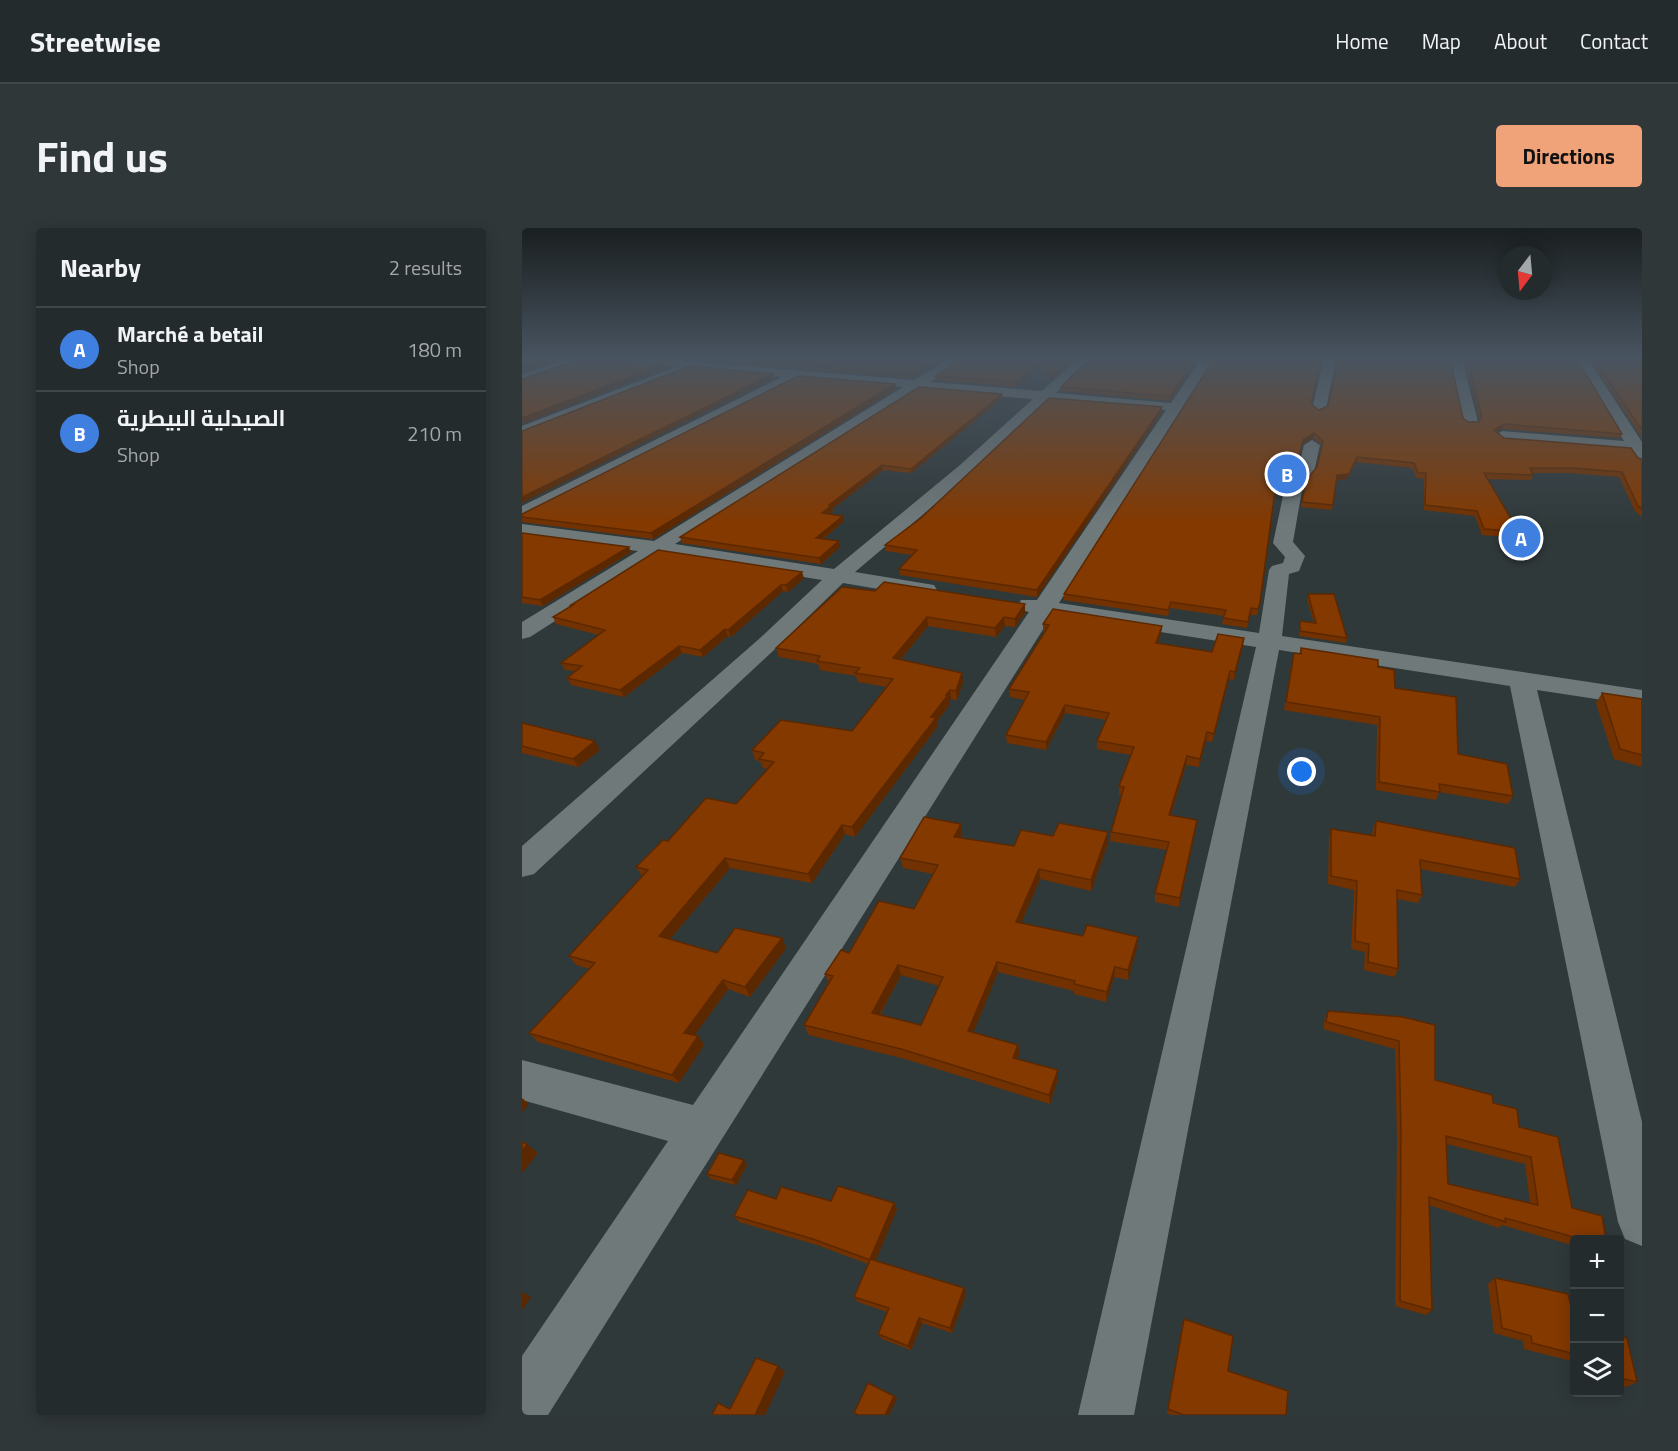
<!DOCTYPE html>
<meta charset="utf-8">
<style>
body{margin:0;font-family:"Titillium Web",Cairo,sans-serif;background:#303738;color:#f1f3f6}
.controls{position:absolute;right:18px;bottom:18px;display:grid;overflow:hidden;border-radius:6px;box-shadow:0 3px 15px #0003}
.controls button{width:54px;height:54px;display:grid;place-items:center;padding:0;border:0;border-bottom:2px solid #414748;background:#242b2c;color:#f1f3f6;font:30px sans-serif}
.compass{position:absolute;left:976px;top:18px;width:54px;height:54px;border-radius:50%;background:#242b2c;box-shadow:0 3px 15px #0003;rotate:196deg}
.you{position:absolute;left:780px;top:544px;width:21px;height:21px;margin:-15px;border:4px solid #fff;border-radius:50%;background:#1a73e8;box-shadow:0 0 0 9px #1a73e833}
.badge{display:grid;place-items:center;width:39px;height:39px;border-radius:50%;background:#f0a378;color:#fff;font-size:20px;font-weight:700}
.pin{position:absolute;translate:-50% -50%;border:3px solid #fff;box-shadow:0 2px 6px #0006}
.list{margin:0;padding:0;list-style:none}
h2{display:flex;justify-content:space-between;align-items:center;height:78px;margin:0;padding:0 24px;font-size:26px}
h2 small{font-size:20px;font-weight:400;color:#a3a7a9}
.list li{display:grid;grid-template-columns:39px 1fr auto;gap:18px;align-items:center;box-sizing:border-box;height:84px;padding:0 24px;border-top:2px solid #414748}
.list b{display:block;font-size:22px;white-space:nowrap}
.list p{margin:0;font-size:20px;white-space:nowrap;color:#a3a7a9}
.list em{font-size:20px;font-style:normal;color:#a3a7a9}
.icon{flex:none;width:33px;height:33px;fill:none;stroke:currentColor;stroke-width:2;stroke-linecap:round;stroke-linejoin:round}
.map{position:relative;flex:none;width:1120px;height:1187px;overflow:hidden;border-radius:6px}
header{display:flex;align-items:center;gap:36px;box-sizing:border-box;height:84px;padding:0 30px;background:#242b2c;border-bottom:2px solid #414748}
header strong{font-size:28px}
nav{display:flex;gap:33px;margin-inline-start:auto;font-size:21px}
.intro{display:flex;align-items:center;justify-content:space-between;box-sizing:border-box;height:144px;padding:0 36px}
h1{margin:0;font-size:42px}
.button{padding:15px 27px;border-radius:6px;background:#f0a378;color:#111;font-size:21px;font-weight:700}
main{display:flex;gap:36px;padding:0 36px}
aside{flex:1;background:#242b2c;border-radius:6px;box-shadow:0 3px 15px #0003}
.map>svg:first-child{display:block}
.lines{fill:none;stroke-linecap:round;stroke-linejoin:round}
.minor{fill:#6f797a;fill-rule:evenodd}
.wall{fill:#723100;fill-rule:evenodd}
.shaded-wall{fill:#5c2800}
.building{fill:#843900;stroke:#5c2800;stroke-width:1.5;fill-rule:evenodd}
</style>
<header>
<strong>Streetwise</strong>
<nav><a>Home</a><a>Map</a><a>About</a><a>Contact</a></nav>
</header>
<div class="intro"><h1>Find us</h1><a class="button">Directions</a></div>
<main>
<aside>
<h2>Nearby<small>2 results</small></h2>
<ul class="list">
<li><span class="badge" style="background:#3f7fe0">A</span><div><b>Marché a betail</b><p>Shop</p></div><em>180 m</em></li>
<li><span class="badge" style="background:#3f7fe0">B</span><div><b>الصيدلية البيطرية</b><p>Shop</p></div><em>210 m</em></li>
</ul>
</aside>
<div class="map">
<svg width="1120" height="1187" viewBox="0 0 1120 1187">
<rect width="100%" height="100%" fill="#30393a"/>
<g class="lines">
<g class="minor">
<polygon points="47,131 64,131 0,154 0,146"/>
<path d="M96,131H138L392,152L427,131H441L408,154L520,163L556,131H568L534,165L649,175L679,131H691L537,375L737,405L747,342L750,338L761,335L763,329L751,315L764,254L776,242L782,217L790,212L798,217L792,244L781,256L771,314L783,328L777,343L767,346L760,408L1120,462V478L1015,462L1120,894V1018L1103,1011L1096,994L988,458L757,422L612,1187H556L734,419L530,387L26,1187H0V1128L146,913L0,872V832L171,877L507,384L499,382L496,377L499,372H515L644,182L526,172L450,245L333,344L412,357L415,362L412,367L404,369L321,355L253,421L12,646L0,649V618L237,411L300,352L138,326L8,409L0,411V394L116,323L0,308V296L132,313L381,159L277,150L0,291V278L260,149L169,140L0,207V198L154,139L102,135ZM397,161L511,171L438,237L312,341L153,316Z"/>
<polygon points="802,131 814,131 804,181 797,185 790,181"/>
<polygon points="928,131 940,131 956,194 954,197 944,197 942,194"/>
<polygon points="1054,131 1066,131 1120,214 1120,235 1114,233 1108,223 980,213 972,208 980,203 1102,213"/>
</g>
</g>
<g class="wall">
<polygon points="160,131 423,131 391,150"/>
<polygon points="439,131 553,131 529,152 517,140 494,159 414,152 414,148"/>
<polygon points="568,131 677,131 648,173 539,163 539,159"/>
<polygon points="815,131 928,131 941,190 946,194 956,194 958,192 942,131 1055,131 1100,206 1098,210 980,201 974,205 982,210 1120,231 1120,289 1113,283 1097,249 1048,245 1010,245 1011,247 1009,252 965,251 991,294 989,300 987,300 989,303 987,309 960,307 953,288 902,282 902,251 895,250 890,240 834,234 825,251 814,252 810,282 779,279 784,252 795,239 800,217 791,210 780,216 774,241 768,247 755,246 737,380 735,387 728,387 725,400 700,396 702,388 648,380 646,388 542,372 542,366 789,176 797,182 806,178 816,131"/>
<polygon points="1067,131 1120,131 1120,210"/>
<polygon points="374,161 131,311 0,294 0,286"/>
<polygon points="480,171 389,245 361,242 310,281 311,283 306,286 322,293 301,311 318,319 299,336 160,315 158,309"/>
<polygon points="640,184 515,369 378,347 377,341 390,327 364,323 363,317"/>
<polygon points="0,305 109,324 21,378 0,375"/>
<polygon points="282,350 266,364 261,363 209,409 206,408 181,429 160,425 102,469 49,457 45,450 53,443 43,442 39,435 77,407 34,396 31,389 50,378 49,377"/>
<polygon points="320,359 503,385 493,399 483,398 474,409 406,398 379,431 441,454 435,472 429,471 427,474 428,476 415,493 415,499 333,609 323,606 290,655 208,640 148,711 195,725 260,710 264,720 228,769 206,761 172,807 182,817 157,855 16,814 7,805 68,741 54,737 47,728 120,648 114,639 146,613 214,576 246,541 241,540 238,533 233,532 230,522 330,503 365,459 336,454 334,448 298,442 296,436 257,429 254,420"/>
<polygon points="786,366 825,410 824,415 777,408 778,393 792,395 785,371"/>
<polygon points="521,396 640,398 639,405 636,415 690,424 722,410 712,452 707,451 690,514 684,513 677,539 664,537 649,587 675,592 657,679 633,674 633,665 645,622 588,613 589,604 600,567 597,566 597,558 609,527 575,521 575,513 584,492 543,485 524,522 485,515 484,507 503,472 488,469 487,461 523,404 521,404"/>
<polygon points="779,420 856,439 873,460 936,526 991,568 986,576 917,564 914,572 854,562 855,497 762,482 770,433 777,426"/>
<polygon points="1080,465 1120,471 1120,539 1092,531 1074,475"/>
<polygon points="0,495 78,522 56,539 0,525"/>
<polygon points="854,593 998,651 993,659 898,641 900,667 896,675 875,671 876,741 872,749 842,742 843,724 829,721 832,662 806,656 807,609 809,601 850,607 851,601"/>
<path d="M439,596L440,607L439,610L492,618L531,608L586,604V615L569,663L518,651L499,695L615,719L606,752L592,749L584,774L552,766V763L476,744L451,804L496,817L497,827L495,831L536,851L528,876L383,831L287,807L282,797L307,755L303,746L327,725L392,681L411,646L381,640L378,630ZM379,747L417,758L399,797L358,787Z"/>
<path d="M806,783L881,789L913,852L971,875L997,899L1050,980L1084,1011H1053V1018L980,997L977,1000L907,977L910,1082L904,1087L873,1078L875,911L873,821L801,801L803,790ZM925,916L1003,936L1008,975L926,956Z"/>
<polygon points="225,937 214,957 189,951 185,946"/>
<polygon points="254,971 372,975 375,981 353,1032 442,1060 444,1066 430,1105 400,1095 389,1122 360,1111 356,1106 365,1084 336,1074 332,1069 346,1036 295,1017 217,994 212,988"/>
<polygon points="973,1050 1053,1097 1053,1134 1002,1121 1001,1113 972,1105 966,1056"/>
<polygon points="662,1091 706,1143 764,1187 649,1187 645,1185 660,1097"/>
<polygon points="1098,1108 1115,1154 1104,1159 1098,1157"/>
</g>
<g class="shaded-wall">
<polygon points="26,131 41,131 0,144 0,139"/>
<polygon points="416,131 423,131 391,150 391,145"/>
<polygon points="548,131 553,131 529,152 529,148"/>
<polygon points="674,131 677,131 648,173 648,168"/>
<polygon points="142,136 144,140 0,196 0,190"/>
<polygon points="517,136 517,140 494,159 494,154"/>
<polygon points="251,146 252,150 0,275 0,269"/>
<polygon points="373,156 374,161 131,311 129,305"/>
<polygon points="480,166 480,171 389,245 389,241"/>
<polygon points="640,179 640,184 515,369 515,362"/>
<polygon points="982,196 980,201 970,207 972,202"/>
<polygon points="792,205 791,210 780,216 774,241 768,247 769,242 781,212"/>
<polygon points="835,229 834,234 825,251 814,252 815,247"/>
<polygon points="360,237 361,242 310,281 311,283 301,291 300,285 307,277"/>
<polygon points="321,288 322,293 295,315 294,310"/>
<polygon points="317,313 318,319 299,336 297,330"/>
<polygon points="107,319 109,324 21,378 18,372"/>
<polygon points="280,344 282,350 266,364 264,357"/>
<polygon points="259,357 261,363 209,409 206,402"/>
<polygon points="503,376 503,385 493,399 493,391"/>
<polygon points="405,389 406,398 373,438 371,430"/>
<polygon points="482,389 483,398 474,409 473,400"/>
<polygon points="640,398 639,405 633,423 634,415"/>
<polygon points="203,401 206,408 181,429 178,422"/>
<polygon points="722,410 721,418 712,452 713,444"/>
<polygon points="157,418 160,425 102,469 98,462"/>
<polygon points="708,443 707,451 690,514 692,506"/>
<polygon points="440,445 441,454 435,472 434,463"/>
<polygon points="428,462 429,471 427,474 428,476 415,493 415,499 333,609 330,599"/>
<polygon points="543,477 543,485 524,522 524,514"/>
<polygon points="685,504 684,513 677,539 678,531"/>
<polygon points="73,513 78,522 56,539 51,531"/>
<polygon points="665,528 664,537 646,595 647,587"/>
<polygon points="675,592 674,600 657,679 658,670"/>
<polygon points="439,596 440,607 434,619 432,609"/>
<polygon points="320,597 323,606 290,655 286,646"/>
<polygon points="586,604 586,615 569,663 569,652"/>
<polygon points="203,630 208,640 142,718 137,708"/>
<polygon points="517,641 518,651 495,705 494,694"/>
<polygon points="616,709 615,719 606,752 606,742"/>
<polygon points="260,710 264,720 228,769 223,759"/>
<polygon points="475,734 476,744 448,813 446,803"/>
<polygon points="376,737 379,747 353,795 350,785"/>
<polygon points="593,739 592,749 584,774 585,764"/>
<polygon points="201,752 206,761 168,814 162,805"/>
<polygon points="176,808 182,817 157,855 150,847"/>
<polygon points="496,817 497,827 492,839 491,830"/>
<polygon points="536,842 536,851 528,876 527,867"/>
<polygon points="0,870 7,876 0,884"/>
<polygon points="5,916 16,925 0,945 0,923"/>
<polygon points="222,932 225,937 214,957 210,952"/>
<polygon points="372,975 375,981 352,1037 348,1031"/>
<polygon points="442,1060 444,1066 430,1105 428,1100"/>
<polygon points="0,1064 9,1069 0,1082"/>
<polygon points="397,1090 400,1095 389,1122 386,1118"/>
<polygon points="256,1138 263,1144 243,1187 233,1187"/>
<polygon points="372,1168 375,1171 367,1187 363,1187"/>
</g>
<g class="building">
<polygon points="0,131 26,131 0,139"/>
<polygon points="59,131 96,131 100,133 142,136 0,190 0,151"/>
<polygon points="209,131 416,131 391,145"/>
<polygon points="439,131 548,131 529,148 517,136 494,154 414,148"/>
<polygon points="568,131 674,131 648,168 539,159"/>
<polygon points="692,131 800,131 789,176 797,182 806,178 816,131 928,131 941,190 946,194 956,194 960,189 945,131 1055,131 1100,206 982,196 972,202 982,210 1109,220 1116,230 1120,231 1120,281 1116,278 1100,244 1050,240 1008,240 1011,247 962,245 991,294 984,294 989,303 962,301 955,283 903,277 904,245 896,245 892,235 835,229 827,246 815,247 811,277 780,274 784,252 795,239 801,213 792,205 781,212 775,236 769,242 756,241 738,374 736,381 729,380 726,394 701,390 704,382 649,374 646,382 542,366"/>
<polygon points="1072,131 1120,131 1120,202"/>
<polygon points="168,138 251,146 0,269 0,203"/>
<polygon points="276,148 373,156 129,305 0,289 0,286"/>
<polygon points="397,159 480,166 389,241 360,237 307,277 309,278 300,285 321,288 294,310 317,313 297,330 158,309"/>
<polygon points="527,170 640,179 515,362 377,341 395,322 363,317 399,290"/>
<polygon points="0,305 107,319 18,372 0,369"/>
<polygon points="136,322 280,344 264,357 259,357 206,402 203,401 178,422 157,418 98,462 45,450 60,438 39,435 83,402 31,389 51,377 49,377"/>
<polygon points="362,354 503,376 493,391 482,389 473,400 405,389 371,430 440,445 434,463 428,462 424,467 426,467 409,489 414,490 330,599 320,597 286,646 203,630 137,708 195,725 213,700 260,710 223,759 201,752 162,805 176,808 150,847 7,805 73,735 47,728 126,642 114,639 141,612 146,613 184,570 214,576 252,534 237,531 242,525 230,522 259,492 330,503 371,451 333,445 338,440 295,433 298,428 254,420 320,359 353,363"/>
<polygon points="786,366 812,366 825,410 778,403 778,393 794,395"/>
<polygon points="531,381 640,398 634,415 690,424 696,406 722,410 713,444 708,443 692,506 685,504 678,531 665,528 647,587 675,592 658,670 633,665 647,614 589,604 602,559 597,558 612,519 575,513 587,485 543,477 524,514 484,507 507,464 487,461 527,397 521,396"/>
<polygon points="779,420 856,432 856,439 872,442 873,460 934,469 936,526 985,536 991,568 917,556 918,564 857,554 858,489 764,474 772,425 779,426"/>
<polygon points="1080,465 1120,471 1120,527 1098,521"/>
<polygon points="0,495 73,513 51,531 0,518"/>
<path d="M402,589L439,596L432,609L492,618L499,602L531,608L537,595L586,604L569,652L517,641L494,694L561,708L565,697L616,709L606,742L593,739L585,764L552,756L553,753L475,734L446,803L496,817L491,830L536,842L527,867L379,821L282,797L311,748L303,746L319,722L327,725L357,673L392,681L416,637L378,630ZM376,737L421,749L399,797L350,785Z"/>
<polygon points="854,593 993,620 998,651 898,632 900,667 875,662 876,741 846,734 847,716 833,713 835,653 809,648 809,601 853,608"/>
<path d="M806,783L881,789L913,797V852L970,867L971,875L995,881L997,899L1036,909L1050,980L1080,988L1084,1011H1059L983,990L984,994L907,969L910,1082L878,1073L879,904L877,813L804,794ZM924,908L1009,929L1016,977L926,956Z"/>
<polygon points="0,914 5,916 0,923"/>
<polygon points="197,925 222,932 210,952 185,946"/>
<polygon points="316,958 372,975 348,1031 442,1060 428,1100 397,1090 386,1118 356,1106 367,1080 332,1069 348,1032 291,1011 212,988 226,962 254,971 259,959 309,973"/>
<polygon points="973,1050 1046,1066 1053,1097 1053,1126 1010,1115 1009,1108 980,1100"/>
<polygon points="662,1091 711,1108 706,1143 766,1163 764,1187 662,1187 646,1181"/>
<polygon points="1098,1108 1105,1110 1115,1154 1098,1150"/>
<polygon points="234,1130 256,1138 233,1187 190,1187 196,1175 208,1181"/>
<polygon points="346,1155 372,1168 363,1187 336,1187 332,1185"/>
</g>
<linearGradient id="sky" x2="0" y2="1"><stop stop-color="#1a1f20"/><stop offset="0.44" stop-color="#485460"/><stop offset="1" stop-color="#485460" stop-opacity="0"/></linearGradient>
<rect width="1120" height="297" fill="url(#sky)"/>
</svg>
<div class="controls">
<button>+</button>
<button>−</button>
<button><svg class="icon" aria-label="layers" viewBox="0 0 24 24"><path d="M12 4l9 5-9 5-9-5zM3 14l9 5 9-5"/></svg></button>
</div>
<svg class="compass" viewBox="-18 -18 36 36"><path d="M0-13l5 13h-10z" fill="#e53935"/><path d="M0 13l5-13h-10z" fill="#a3a7a9"/></svg>
<div class="you"></div>
<div class="pin badge" style="left:999px;top:310px;background:#3f7fe0">A</div>
<div class="pin badge" style="left:765px;top:246px;background:#3f7fe0">B</div>
</div>
</main>
